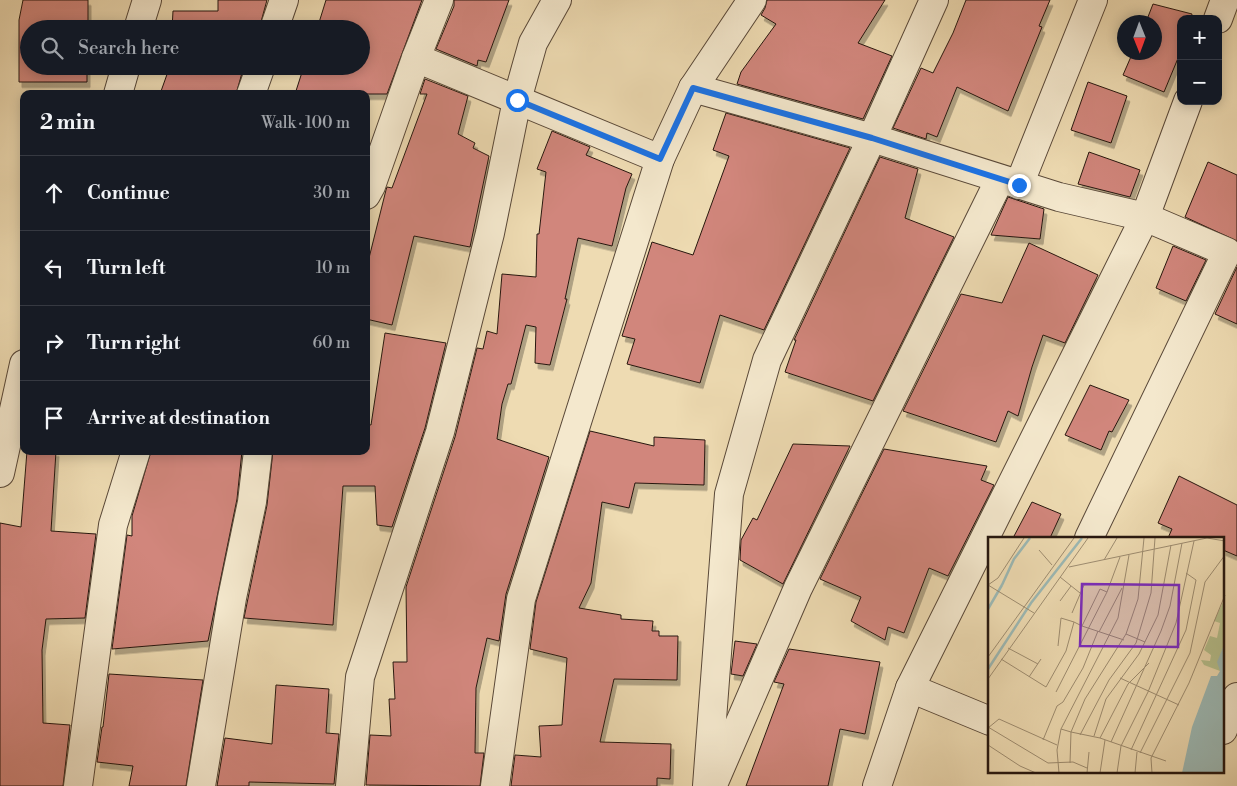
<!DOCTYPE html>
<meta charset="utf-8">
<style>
body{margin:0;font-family:"Libre Bodoni",serif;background:#242831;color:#f1f3f6}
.controls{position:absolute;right:15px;top:15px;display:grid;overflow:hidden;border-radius:10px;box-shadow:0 2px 12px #0003}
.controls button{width:45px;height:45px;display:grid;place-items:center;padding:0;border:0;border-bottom:1px solid #363941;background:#171b24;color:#f1f3f6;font:25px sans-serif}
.compass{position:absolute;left:1117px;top:15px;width:45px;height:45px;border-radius:50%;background:#171b24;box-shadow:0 2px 12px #0003;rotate:179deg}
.stop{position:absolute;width:15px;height:15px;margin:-11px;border:4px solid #1a73e8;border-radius:50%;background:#fff}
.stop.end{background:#1a73e8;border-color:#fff;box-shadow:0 1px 5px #0008}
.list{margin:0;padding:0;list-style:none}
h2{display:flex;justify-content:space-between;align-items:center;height:65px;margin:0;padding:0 20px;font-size:21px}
h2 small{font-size:16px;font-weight:400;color:#9ea1a6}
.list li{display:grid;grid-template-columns:32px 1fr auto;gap:15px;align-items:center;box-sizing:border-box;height:75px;padding:0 20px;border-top:1px solid #363941}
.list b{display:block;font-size:19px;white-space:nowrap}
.list em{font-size:16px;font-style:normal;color:#9ea1a6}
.icon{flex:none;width:28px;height:28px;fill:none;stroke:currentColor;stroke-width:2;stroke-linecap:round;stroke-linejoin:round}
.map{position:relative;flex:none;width:1237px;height:786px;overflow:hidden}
.search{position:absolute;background:#171b24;box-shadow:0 2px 12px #0003;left:20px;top:20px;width:350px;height:55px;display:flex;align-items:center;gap:12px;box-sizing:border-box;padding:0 18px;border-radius:28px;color:#9ea1a6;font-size:19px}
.panel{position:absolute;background:#171b24;box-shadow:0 2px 12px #0003;left:20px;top:90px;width:350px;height:365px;border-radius:10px}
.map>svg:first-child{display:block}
.building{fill:#d1867c;stroke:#27170f;filter:url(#shadow)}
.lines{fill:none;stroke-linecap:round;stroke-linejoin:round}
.street-casing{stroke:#594838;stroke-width:30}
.street{stroke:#f4e8cd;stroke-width:28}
.route{stroke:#1a73e8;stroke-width:6}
.inset-river{fill:none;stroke:#9cb9b5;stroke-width:2.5}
.inset-road{fill:none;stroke:#9e8d71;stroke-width:1}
.view{fill:#7b2cbf;fill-opacity:0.15;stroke:#7b2cbf;stroke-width:2.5}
.inset-edge{fill:none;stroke:#27170f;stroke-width:2.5}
</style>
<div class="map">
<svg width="1237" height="786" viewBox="0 0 1237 786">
<defs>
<filter id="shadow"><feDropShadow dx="3" dy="5.5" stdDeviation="0" flood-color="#0004"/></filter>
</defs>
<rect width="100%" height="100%" fill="#eedbb2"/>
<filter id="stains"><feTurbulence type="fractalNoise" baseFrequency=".004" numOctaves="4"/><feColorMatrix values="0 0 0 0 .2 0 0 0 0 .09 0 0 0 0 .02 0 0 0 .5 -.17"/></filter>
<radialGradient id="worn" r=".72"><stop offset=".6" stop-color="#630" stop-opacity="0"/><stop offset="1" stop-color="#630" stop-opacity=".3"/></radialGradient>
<g class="building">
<polygon points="23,0 88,0 88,29 29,29 29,66 87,66 87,82 19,82 19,20"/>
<polygon points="218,0 267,0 259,29 172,29 173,11 218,11"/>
<polygon points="326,0 422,0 387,94 295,94 304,66 361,66 361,29 317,29"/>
<polygon points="454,0 509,0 486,62 478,60 477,66 436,49 454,6"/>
<polygon points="767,0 885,0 858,43 892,56 863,119 737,84 741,72 776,24 761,15 765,8"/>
<polygon points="966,0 1050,0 1039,26 1042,27 1008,111 957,87 937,137 927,133 926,139 893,128 921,68 933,73 953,33"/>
<polygon points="1153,4 1192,14 1191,19 1181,19 1181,51 1164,92 1123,75 1133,52 1154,52 1154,22 1146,22"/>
<polygon points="170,66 244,66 236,94 160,94"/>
<polygon points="425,79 468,96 458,134 475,143 473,148 489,156 470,247 414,236 392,325 366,319 366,270 386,190 387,187 392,188 427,94 420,94"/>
<polygon points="1088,82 1127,96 1111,143 1071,130"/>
<polygon points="726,113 850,148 764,330 720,315 700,383 627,364 635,339 622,336 652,242 693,255 729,156 713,150"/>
<polygon points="552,131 590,147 586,155 632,174 626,188 612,246 578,238 565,299 567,299 550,365 535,363 536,327 526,325 511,384 508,384 502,404 497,439 549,457 506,594 499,641 487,638 476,688 475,753 484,753 480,786 366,785 370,735 391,736 389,699 395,699 393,662 407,662 406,587 455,437 477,348 483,349 487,331 497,334 502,274 536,277 537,234 539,234 546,172 537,169"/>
<polygon points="1089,152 1140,170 1130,197 1078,184"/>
<polygon points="880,157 918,169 905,218 954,237 873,401 785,372 796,340 794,340"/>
<polygon points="1208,162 1237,175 1237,241 1185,217"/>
<polygon points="1008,197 1044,209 1040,239 991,235"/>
<polygon points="1029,243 1098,275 1065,343 1043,335 1032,367 1018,416 1008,411 996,442 903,411 961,294 1002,303"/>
<polygon points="1173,246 1206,260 1186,301 1156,288"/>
<polygon points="1237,267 1237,324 1215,314"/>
<polygon points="385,333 446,343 425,428 392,527 377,525 375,486 343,486 333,625 244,618 267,505 273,451 366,451 366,424 371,425"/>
<polygon points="1090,385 1129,400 1112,432 1109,431 1101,450 1065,435"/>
<polygon points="590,431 654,446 654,437 705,440 704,485 635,483 629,508 602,502 591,583 579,608 621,615 621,619 653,621 652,631 659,631 659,636 678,636 677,680 614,679 600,742 671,744 670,779 657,778 657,786 511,786 515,755 541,757 539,726 562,725 567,658 530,649 536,602"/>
<polygon points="793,444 850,446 783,584 740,560 741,540 753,518 757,520"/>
<polygon points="884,449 987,466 981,480 994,485 948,576 929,568 904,633 888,627 885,640 851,621 861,597 820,579"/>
<polygon points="27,451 56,451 51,531 96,534 85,618 46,619 42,650 43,723 70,725 63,786 0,786 0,523 21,527"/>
<polygon points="151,451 242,451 237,499 208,641 112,649 127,535 132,536 132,516"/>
<polygon points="1179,476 1237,505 1237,556 1223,550 1223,538 1168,538 1172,529 1158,523"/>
<polygon points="1032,502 1061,514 1050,538 1013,538"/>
<polygon points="735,641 757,644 743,676 731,674"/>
<polygon points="789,649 880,662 865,734 840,729 828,786 746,786 784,684 774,682"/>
<polygon points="109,674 203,680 186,786 129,786 133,766 97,762 102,727 103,727"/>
<polygon points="276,685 329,689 326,733 339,734 334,784 249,782 249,786 217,786 225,738 272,744"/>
</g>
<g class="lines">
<defs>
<g id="street">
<polyline points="1218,19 1225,0"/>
<polyline points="138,29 147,0"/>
<polyline points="274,29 284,0"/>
<polyline points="416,58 660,159"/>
<polyline points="693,88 872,138 1059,197 1145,217 1227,252 1089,538"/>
<polyline points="118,94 126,66"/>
<polyline points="251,94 261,66"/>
<polyline points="1019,185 1093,0"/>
<polyline points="366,195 371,186 416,58 439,0"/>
<polyline points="0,473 24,364"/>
<polyline points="910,688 990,721"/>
<polyline points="1223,730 1237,697"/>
<polyline points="715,780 798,588 1000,179"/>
<polyline points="78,786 113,525 136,451"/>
<polyline points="201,786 232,598 252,502 258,451"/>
<polyline points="350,786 360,677 440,432 490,233 517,100 533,43 557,0"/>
<polyline points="495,786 521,599 660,159 693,88 752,0"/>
<polyline points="707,786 729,494 767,360 872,138 934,0"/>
<polyline points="877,786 910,688 1145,217 1188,101"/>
</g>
</defs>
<use href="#street" class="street-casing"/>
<use href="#street" class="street"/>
</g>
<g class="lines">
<polyline class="route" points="517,100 660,159 693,88 872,138 1019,185"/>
</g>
<g transform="translate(988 537)">
<rect width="236" height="236" fill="#eedbb2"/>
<path d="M236,63V108L232,134L216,128L213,123L222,124L223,118L216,113L222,99L229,101L232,86L226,84Z" fill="#b6c18e"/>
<path d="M236,108V236H194L204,190L223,139H229L232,134L229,125Z" fill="#9cb9b5"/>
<path class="inset-river" d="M14,48L26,22L42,1M0,72L14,48M0,132L43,66L94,1"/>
<path class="inset-road" d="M36,1L10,41L0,48L46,76M156,1L150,62L138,97L97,162L83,195L112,201L178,224M51,13L64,28M116,23L129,1M81,30L219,1L237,4M72,40L92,56M119,55L112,52L94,89L136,103M72,64L83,49M84,76L96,48M111,95L134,51M138,97L157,105M70,109L73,81L86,85M20,111L50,127M0,120L86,1M13,122L58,150L78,114L86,85L94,89M41,140L53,122M132,141L191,168M0,142L100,1M68,155L119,55L132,20M0,190L60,226L85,225L99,231M0,191L11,182L69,208M73,192L83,195L82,226M92,198L121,143L148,106L163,56L167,1M106,199L118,162L151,117L170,78L183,8M112,201L140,147L161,126M55,203L69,169L75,165L95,131L110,94M123,205L173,94L182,69L194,6M0,208L32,229L48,236M143,213L198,93L208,43L198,36M152,216L202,116L217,45L237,18M71,236L69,213L73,192L130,81L141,18M99,236L101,215M112,236L117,203M129,236L133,209L160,155L188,86L206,4M147,236L149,215M164,236L163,221L201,146L237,58"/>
<path class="view" d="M94,47L191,48L190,110L92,109Z"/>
<rect width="236" height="236" class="inset-edge"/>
</g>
<rect width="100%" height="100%" filter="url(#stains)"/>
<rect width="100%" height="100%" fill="url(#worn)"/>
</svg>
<div class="controls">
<button>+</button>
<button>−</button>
</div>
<svg class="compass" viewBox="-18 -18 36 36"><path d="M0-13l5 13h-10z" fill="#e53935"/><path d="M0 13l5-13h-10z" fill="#9ea1a6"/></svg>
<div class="stop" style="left:517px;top:100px"></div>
<div class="stop end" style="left:1019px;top:185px"></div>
<div class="search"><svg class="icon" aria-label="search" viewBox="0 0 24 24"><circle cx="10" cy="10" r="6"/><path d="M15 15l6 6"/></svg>Search here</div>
<section class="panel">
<h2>2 min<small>Walk · 100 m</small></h2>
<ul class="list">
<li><svg class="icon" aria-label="ahead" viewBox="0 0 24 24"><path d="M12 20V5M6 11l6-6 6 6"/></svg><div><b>Continue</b></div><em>30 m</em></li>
<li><svg class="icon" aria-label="left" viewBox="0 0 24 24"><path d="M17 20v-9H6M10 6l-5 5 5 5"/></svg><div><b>Turn left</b></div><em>10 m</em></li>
<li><svg class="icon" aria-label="right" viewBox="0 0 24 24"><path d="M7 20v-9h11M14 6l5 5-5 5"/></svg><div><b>Turn right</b></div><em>60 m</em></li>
<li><svg class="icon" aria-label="arrive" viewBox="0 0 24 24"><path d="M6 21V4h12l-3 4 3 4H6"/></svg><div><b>Arrive at destination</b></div></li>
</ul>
</section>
</div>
